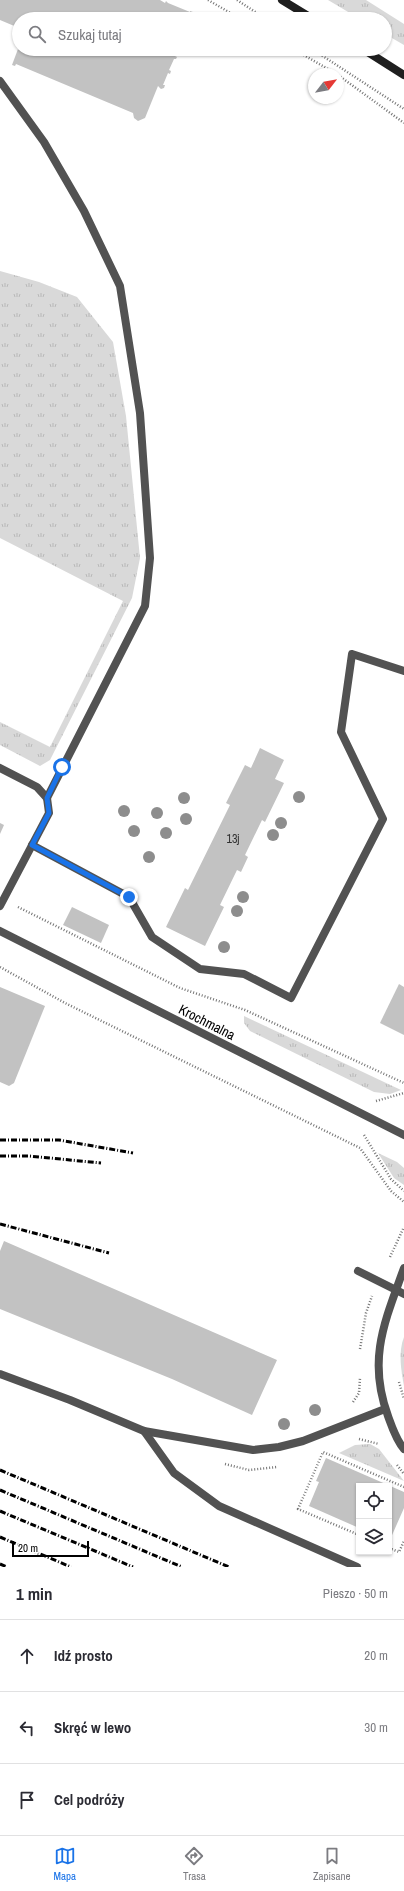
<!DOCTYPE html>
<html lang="pl">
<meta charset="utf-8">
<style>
body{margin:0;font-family:"Archivo Narrow",sans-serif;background:#f7f7f7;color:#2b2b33}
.controls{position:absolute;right:12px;bottom:12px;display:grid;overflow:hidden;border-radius:0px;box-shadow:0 1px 3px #0004}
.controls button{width:36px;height:36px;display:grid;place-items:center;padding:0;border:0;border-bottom:1px solid #e1e1e2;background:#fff;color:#2b2b33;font:20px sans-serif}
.compass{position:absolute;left:308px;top:68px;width:36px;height:36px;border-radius:50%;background:#fff;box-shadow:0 1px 3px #0004;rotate:59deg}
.scale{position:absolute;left:12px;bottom:10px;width:77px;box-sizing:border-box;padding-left:4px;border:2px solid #000;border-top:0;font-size:11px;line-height:14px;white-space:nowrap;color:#000;-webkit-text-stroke:3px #fff;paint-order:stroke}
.stop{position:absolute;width:12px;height:12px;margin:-9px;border:3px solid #1a73e8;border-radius:50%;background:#fff}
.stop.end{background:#1a73e8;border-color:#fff;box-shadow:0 1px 4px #0008}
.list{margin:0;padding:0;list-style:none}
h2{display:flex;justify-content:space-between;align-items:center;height:52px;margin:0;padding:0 16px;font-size:17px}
h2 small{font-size:13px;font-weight:400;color:#7c7c81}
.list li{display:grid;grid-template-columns:26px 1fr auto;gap:12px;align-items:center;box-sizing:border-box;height:72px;padding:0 16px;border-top:1px solid #e1e1e2}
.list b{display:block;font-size:15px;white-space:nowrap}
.list em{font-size:13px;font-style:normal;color:#7c7c81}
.icon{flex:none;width:22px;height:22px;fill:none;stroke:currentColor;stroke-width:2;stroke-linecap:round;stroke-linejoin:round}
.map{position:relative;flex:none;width:404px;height:1567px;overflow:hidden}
.search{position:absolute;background:#fff;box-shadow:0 1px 3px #0004;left:12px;right:12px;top:12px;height:44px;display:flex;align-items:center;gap:10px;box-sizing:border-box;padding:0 14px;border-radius:22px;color:#7c7c81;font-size:15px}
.sheet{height:268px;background:#fff}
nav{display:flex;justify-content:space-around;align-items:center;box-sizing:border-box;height:56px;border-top:1px solid #e1e1e2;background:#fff;font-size:11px;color:#7c7c81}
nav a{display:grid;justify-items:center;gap:2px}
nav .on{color:#1a73e8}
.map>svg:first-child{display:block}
.grass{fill:url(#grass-tufts)}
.building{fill:#c2c2c2}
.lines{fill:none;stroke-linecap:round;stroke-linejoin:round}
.path{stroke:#747474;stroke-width:2.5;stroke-dasharray:1 2;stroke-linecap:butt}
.service{stroke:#525252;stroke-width:8}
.minor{stroke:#525252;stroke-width:8}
.secondary{stroke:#1f1f1f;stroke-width:8}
.rail{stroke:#000;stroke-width:3;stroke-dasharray:6 2 1 2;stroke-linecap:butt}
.tree{fill:#8d8d8d}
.route{stroke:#1a73e8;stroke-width:5}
.labels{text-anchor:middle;stroke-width:3;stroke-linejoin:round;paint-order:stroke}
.number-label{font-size:12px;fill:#303030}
.street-label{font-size:14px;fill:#000;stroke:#fff}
</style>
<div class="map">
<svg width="404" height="1567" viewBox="0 0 404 1567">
<defs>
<pattern id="grass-tufts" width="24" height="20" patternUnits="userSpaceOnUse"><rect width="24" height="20" fill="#d9d9d9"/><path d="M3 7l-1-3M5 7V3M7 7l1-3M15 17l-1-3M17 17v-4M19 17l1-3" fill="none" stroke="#b8b8b8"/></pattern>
</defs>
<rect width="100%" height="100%" fill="#fff"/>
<g class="grass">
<polygon points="328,0 366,0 404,24 404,45 385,34 385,19 360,19"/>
<polygon points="0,271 39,282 77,297 113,342 126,416 140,558 132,598 50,760 40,766 0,745 0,722 50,747 123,601 0,538"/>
<polygon points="244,1016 401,1090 390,1094 374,1092 250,1031 244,1023"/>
<polygon points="378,1153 397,1162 404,1168 404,1185 394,1178"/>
<path d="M404,1337V1386C401,1370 398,1352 404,1337Z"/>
<polygon points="370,1444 379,1449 404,1481 339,1453 355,1445"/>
</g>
<g class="building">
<polygon points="0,0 160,0 165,3 166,1 168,3 190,12 190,11 193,12 194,14 190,19 19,19 19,28 0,20"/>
<polygon points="18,49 178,49 175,56 177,57 176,59 174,59 169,70 171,71 170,74 168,73 163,85 165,85 164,88 161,89 158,86 145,118 138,121 134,118 133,113 16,64 15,66 12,65"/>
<polygon points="260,748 284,760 275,779 284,783 265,822 262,820 245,855 248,857 241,872 237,870 220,905 224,907 205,946 166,927 185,888 188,890 230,805 226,803 245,765 251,768"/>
<polygon points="0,823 4,825 0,834"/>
<polygon points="72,907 109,925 101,943 63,925"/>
<polygon points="399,984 404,987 404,1035 380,1023"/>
<polygon points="0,987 45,1006 14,1083 9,1086 0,1082"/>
<polygon points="4,1241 277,1360 252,1415 172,1379 0,1309 0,1251"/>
<polygon points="326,1458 404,1492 404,1508 389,1542 389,1486 359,1486 359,1528 309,1506 319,1482 316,1481"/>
</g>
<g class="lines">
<g class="path">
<polyline points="208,0 241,19"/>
<polyline points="237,0 266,19"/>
<polyline points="293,49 337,74"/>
<polyline points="312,49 404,109"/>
<polyline points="338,75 404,123"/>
<polyline points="18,907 180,988 245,1010 404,1083"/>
<polyline points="0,967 65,1003 360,1148 391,1191 404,1202"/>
<polyline points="376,1101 404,1093"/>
<polyline points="364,1135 391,1179 404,1191"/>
<polyline points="390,1257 404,1227"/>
<polyline points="360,1349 366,1313 372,1296"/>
<polyline points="399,1382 404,1399"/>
<polyline points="353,1402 359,1393 360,1378"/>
<polyline points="359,1439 379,1444"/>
<polyline points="225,1464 249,1470 277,1467"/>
<polyline points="397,1465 404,1474"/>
<polyline points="359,1535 298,1509 323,1452 404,1487"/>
<polyline points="389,1548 399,1552 404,1541"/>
</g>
<g class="service">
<polyline points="0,81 44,142 84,211 120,286 140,413 150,558 145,606 47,798"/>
<polyline points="0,768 37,787 47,798 49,813 0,906"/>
<polyline points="32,845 129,897 152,937 200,969 244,974 291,998 383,819 341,732 352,654 404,671"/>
<path d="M404,1268C385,1321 367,1359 388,1416C392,1427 396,1440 404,1449"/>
<polyline points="358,1271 404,1294"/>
<polyline points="0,1374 70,1400 144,1431 253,1450 279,1447 303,1441 385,1409"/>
<polyline points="144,1431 174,1473 219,1506 357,1567"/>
</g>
<polyline class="minor" points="0,931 404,1135"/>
<g class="secondary">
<polyline points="282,0 313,19"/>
<polyline points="363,49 404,75"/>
</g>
<g class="rail">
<polyline points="0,1140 59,1140 133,1153"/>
<polyline points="0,1156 29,1156 101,1163"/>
<polyline points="0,1224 109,1253"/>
<polyline points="0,1470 229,1567"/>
<polyline points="0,1490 182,1567"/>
<polyline points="0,1511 133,1567"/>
<polyline points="0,1537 71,1567"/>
<polyline points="0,1564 7,1567"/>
</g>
</g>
<g class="tree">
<circle cx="299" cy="797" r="6"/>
<circle cx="184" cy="798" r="6"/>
<circle cx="124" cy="811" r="6"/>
<circle cx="157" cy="813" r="6"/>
<circle cx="186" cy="819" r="6"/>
<circle cx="281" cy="823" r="6"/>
<circle cx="134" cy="831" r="6"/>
<circle cx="166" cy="833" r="6"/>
<circle cx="273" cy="835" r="6"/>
<circle cx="149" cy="857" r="6"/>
<circle cx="243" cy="897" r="6"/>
<circle cx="237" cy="911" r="6"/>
<circle cx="224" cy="947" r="6"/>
<circle cx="315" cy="1410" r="6"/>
<circle cx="284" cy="1424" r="6"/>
</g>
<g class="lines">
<polyline class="route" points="62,767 47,798 49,813 32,845 129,897"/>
</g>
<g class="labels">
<g class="number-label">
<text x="233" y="843">13j</text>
</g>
<g class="street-label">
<text transform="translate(207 1022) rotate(27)" y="5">Krochmalna</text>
</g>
</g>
</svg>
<div class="controls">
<button><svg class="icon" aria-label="locate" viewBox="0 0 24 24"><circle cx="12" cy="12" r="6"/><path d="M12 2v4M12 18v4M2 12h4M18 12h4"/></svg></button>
<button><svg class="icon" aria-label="layers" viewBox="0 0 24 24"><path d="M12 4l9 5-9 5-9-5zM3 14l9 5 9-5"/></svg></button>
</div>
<svg class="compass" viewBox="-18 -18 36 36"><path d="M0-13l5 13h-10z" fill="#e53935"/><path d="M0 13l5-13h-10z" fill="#7c7c81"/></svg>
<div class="scale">20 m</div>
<div class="stop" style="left:62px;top:767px"></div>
<div class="stop end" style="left:129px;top:897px"></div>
<div class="search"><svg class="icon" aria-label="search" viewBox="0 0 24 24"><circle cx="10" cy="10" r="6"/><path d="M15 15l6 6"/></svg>Szukaj tutaj</div>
</div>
<section class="sheet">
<h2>1 min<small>Pieszo · 50 m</small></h2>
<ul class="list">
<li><svg class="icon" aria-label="ahead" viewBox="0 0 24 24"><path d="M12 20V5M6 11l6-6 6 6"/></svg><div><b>Idź prosto</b></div><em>20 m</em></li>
<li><svg class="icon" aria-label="left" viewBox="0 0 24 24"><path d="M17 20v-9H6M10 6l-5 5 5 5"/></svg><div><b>Skręć w lewo</b></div><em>30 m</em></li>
<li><svg class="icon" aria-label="arrive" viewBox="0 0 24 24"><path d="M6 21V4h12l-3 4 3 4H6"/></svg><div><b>Cel podróży</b></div></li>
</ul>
</section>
<nav>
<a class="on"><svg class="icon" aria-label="map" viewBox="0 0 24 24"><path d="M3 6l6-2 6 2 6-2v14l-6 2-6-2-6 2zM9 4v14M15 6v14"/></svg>Mapa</a>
<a><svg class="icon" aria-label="directions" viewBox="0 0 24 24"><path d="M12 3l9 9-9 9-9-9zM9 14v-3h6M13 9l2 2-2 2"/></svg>Trasa</a>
<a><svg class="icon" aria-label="saved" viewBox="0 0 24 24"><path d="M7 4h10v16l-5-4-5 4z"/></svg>Zapisane</a>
</nav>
